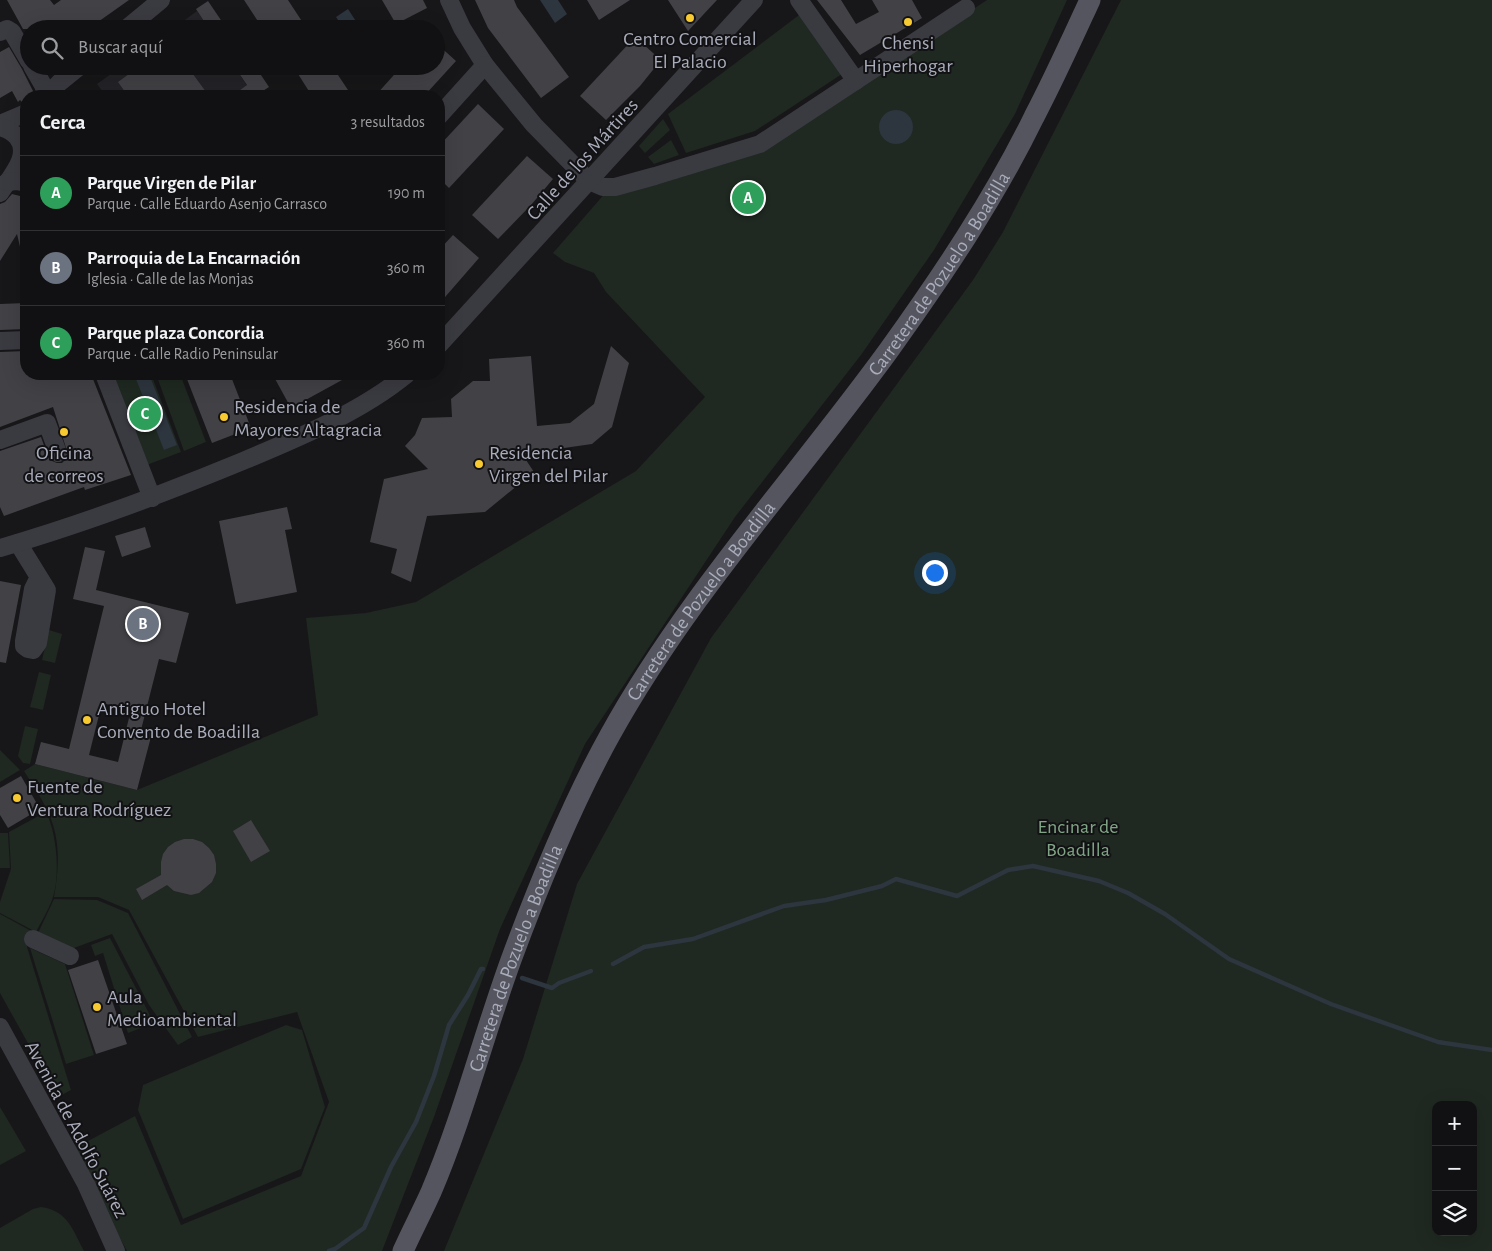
<!DOCTYPE html>
<html lang="es">
<meta charset="utf-8">
<style>
body{margin:0;font-family:"Alegreya Sans",sans-serif;background:#1a1a1c;color:#f1f3f6}
.controls{position:absolute;right:15px;bottom:15px;display:grid;overflow:hidden;border-radius:10px;box-shadow:0 5px 20px #0002}
.controls button{width:45px;height:45px;display:grid;place-items:center;padding:0;border:0;border-bottom:1px solid #303133;background:#111113;color:#f1f3f6;font:25px sans-serif}
.you{position:absolute;left:934px;top:572px;width:18px;height:18px;margin:-12px;border:4px solid #fff;border-radius:50%;background:#1a73e8;box-shadow:0 0 0 8px #1a73e833}
.badge{display:grid;place-items:center;width:32px;height:32px;border-radius:50%;background:#2563eb;color:#fff;font-size:16px;font-weight:700}
.pin{position:absolute;translate:-50% -50%;border:2px solid #fff;box-shadow:0 1px 5px #0006}
.list{margin:0;padding:0;list-style:none}
h2{display:flex;justify-content:space-between;align-items:center;height:65px;margin:0;padding:0 20px;font-size:21px}
h2 small{font-size:16px;font-weight:400;color:#9c9da0}
.list li{display:grid;grid-template-columns:32px 1fr auto;gap:15px;align-items:center;box-sizing:border-box;height:75px;padding:0 20px;border-top:1px solid #303133}
.list b{display:block;font-size:19px;white-space:nowrap}
.list p{margin:0;font-size:16px;white-space:nowrap;color:#9c9da0}
.list em{font-size:16px;font-style:normal;color:#9c9da0}
.icon{flex:none;width:28px;height:28px;fill:none;stroke:currentColor;stroke-width:2;stroke-linecap:round;stroke-linejoin:round}
.map{position:relative;flex:none;width:1492px;height:1251px;overflow:hidden}
.search{position:absolute;background:#111113;box-shadow:0 5px 20px #0002;left:20px;top:20px;width:425px;height:55px;display:flex;align-items:center;gap:12px;box-sizing:border-box;padding:0 18px;border-radius:28px;color:#9c9da0;font-size:19px}
.panel{position:absolute;background:#111113;box-shadow:0 5px 20px #0002;left:20px;top:90px;width:425px;height:290px;border-radius:20px}
.map>svg:first-child{display:block}
.built{fill:#242327}
.green{fill:#1f2821;fill-rule:evenodd}
.water{fill:#2d353e}
.lines{fill:none;stroke-linecap:round;stroke-linejoin:round}
.stream{stroke:#2d353e;stroke-width:4.5}
.building{fill:#424146;fill-rule:evenodd}
.minor{stroke:#3a3a41;stroke-width:18}
.major{stroke:#54555e;stroke-width:21}
.poi-dot{fill:#f8ca31;stroke:#121214;stroke-width:2}
.labels{text-anchor:middle;stroke-width:4;stroke-linejoin:round;paint-order:stroke}
.poi-label{font-size:20px;fill:#a9acba;stroke:#121214;text-anchor:start}
.street-label{font-size:20px;fill:#a9acba;stroke:#121214}
.park-label{font-size:20px;fill:#80a586;stroke:#121214}
</style>
<div class="map">
<svg width="1492" height="1251" viewBox="0 0 1492 1251">
<rect width="100%" height="100%" fill="#171719"/>
<g class="built">
<polygon points="197,11 209,29 173,29"/>
<polygon points="122,66 234,66 254,96 106,96 97,84"/>
</g>
<g class="green">
<path d="M987,0H1067L1015,114L934,250L861,355L735,517L585,744L500,929L434,1117L382,1251H127L71,1150L135,1116L181,1225L301,1176L329,1102L297,1012L198,1037L129,910L98,897H54C59,869 61,839 48,812C41,797 32,784 24,771L35,764L137,790L318,715L306,618L366,613L416,602L636,471L705,397L606,292L594,273L565,262L553,253L607,191L760,149Z"/>
<path d="M1121,0H1492V1251H444L523,1059L577,884L711,638L973,280L1003,232ZM1436,1105H1473V1232H1436Z"/>
<polygon points="799,15 842,74 755,131 686,153 668,114"/>
<polygon points="663,119 670,130 645,153 639,146"/>
<polygon points="671,140 679,155 654,164 648,157"/>
<polygon points="108,374 151,374 181,452 144,466"/>
<polygon points="156,374 180,374 206,442 184,451"/>
<polygon points="49,630 62,634 55,663 42,660"/>
<polygon points="39,672 51,675 43,710 30,707"/>
<polygon points="25,726 38,729 30,764 23,763 18,756"/>
<polygon points="0,750 20,770 0,782"/>
<path d="M46,812C57,834 61,877 52,900C48,911 41,922 36,932L0,913V902L11,869L9,832Z"/>
<polygon points="0,833 8,833 10,868 0,868"/>
<polygon points="54,899 97,900 128,913 192,1037 178,1045 149,1005 112,934 74,948 38,933"/>
<polygon points="0,914 35,933 27,947 71,1090 58,1097 0,993"/>
<polygon points="110,938 154,1023 128,1033 103,953 95,956 91,945"/>
<polygon points="30,948 65,964 94,1055 66,1064"/>
<polygon points="286,1025 302,1030 325,1107 301,1169 183,1219 138,1110 143,1085"/>
<polygon points="0,1107 26,1151 0,1165"/>
<path d="M41,1207C67,1210 73,1230 84,1251H0V1228L33,1209Z"/>
</g>
<g class="water">
<polygon points="540,0 558,0 567,14 555,23"/>
<polygon points="348,9 361,29 344,29 336,17"/>
<circle cx="896" cy="127" r="17"/>
<polygon points="134,374 149,374 177,445 164,450"/>
</g>
<g class="lines">
<g class="stream">
<polyline points="613,964 644,947 693,939 784,906 826,900 882,886 896,879 957,896 1008,870 1033,866 1099,881 1128,893 1165,914 1229,959 1331,1004 1438,1042 1492,1050"/>
<polyline points="522,978 552,988 559,983 591,971"/>
<polyline points="329,1251 335,1249 364,1228 391,1167 416,1122 434,1076 449,1025 468,995 481,969 483,969"/>
</g>
</g>
<g class="building">
<polygon points="7,0 50,0 54,5 61,0 129,0 88,29 49,29 46,24 39,29 23,29"/>
<polygon points="244,0 288,0 307,29 263,29"/>
<polygon points="382,0 423,0 427,8 396,24"/>
<polygon points="475,0 514,0 517,7 569,77 541,98 488,28"/>
<polygon points="587,0 630,0 599,20"/>
<polygon points="668,0 717,0 688,31"/>
<polygon points="817,0 841,0 856,24 879,12 872,0 912,0 922,18 860,55"/>
<polygon points="208,1 227,29 209,29 196,9"/>
<polygon points="635,37 661,60 640,86 606,120 580,96"/>
<polygon points="436,43 456,61 424,96 375,96 402,66 436,66"/>
<polygon points="9,47 22,69 34,93 31,95 32,96 26,96 26,100 22,102 20,100 18,102 12,91 0,98 0,52"/>
<polygon points="140,66 187,66 209,96 128,96 118,82"/>
<polygon points="234,66 255,66 269,87 255,96 232,96 247,85"/>
<polygon points="293,66 332,66 352,96 312,96"/>
<polygon points="478,104 504,129 449,188 439,178 439,146"/>
<polygon points="527,156 553,179 531,205 498,239 472,215"/>
<polygon points="12,194 24,197 26,202 26,251 21,251 17,234 0,261 0,204 5,202"/>
<polygon points="453,235 479,258 439,304 439,250"/>
<polygon points="26,303 26,329 0,330 0,304"/>
<polygon points="611,346 629,363 612,427 592,444 522,454 534,472 485,512 427,516 411,582 391,573 397,549 370,542 384,479 428,469 405,446 415,435 422,418 452,417 451,399 473,381 490,381 489,359 531,356 537,426 570,423 594,404"/>
<polygon points="26,351 26,374 91,374 131,475 85,490 84,487 4,516 0,507 0,451 41,437 48,457 52,461 57,463 62,463 66,459 68,454 53,407 0,427 0,352"/>
<polygon points="185,374 230,374 251,428 212,443"/>
<polygon points="280,374 353,374 291,408 274,377"/>
<polygon points="287,507 292,529 285,530 297,592 236,604 219,521"/>
<polygon points="145,527 151,547 122,557 115,536"/>
<path d="M85,547L105,551L96,590L189,613L176,663L159,659L141,730L152,733L137,790L35,764L41,742L69,749L104,606L73,599ZM102,703L131,710L118,762L89,755Z"/>
<polygon points="0,581 21,585 6,663 0,662"/>
<polygon points="21,776 40,809 8,828 0,815 0,788"/>
<polygon points="251,820 270,851 251,862 233,831"/>
<polygon points="184,839 193,839 202,842 209,848 214,855 216,864 216,873 212,882 199,893 191,895 174,891 167,885 142,900 136,889 161,875 161,862 163,854 168,847 175,842"/>
<polygon points="98,960 127,1044 96,1054 68,970"/>
</g>
<g class="lines">
<g class="minor">
<polyline points="449,0 462,28 485,65 534,125 589,181 603,187 615,187 655,176 760,144 966,8"/>
<polyline points="799,0 856,81"/>
<polyline points="126,29 161,0"/>
<polyline points="0,32 7,29 12,32 29,61"/>
<polyline points="32,66 43,85 47,96"/>
<polyline points="47,96 59,83 80,66"/>
<polyline points="439,116 485,65"/>
<polyline points="0,124 26,113"/>
<path d="M0,127C7,129 12,131 17,137C32,155 10,177 0,193"/>
<polyline points="7,182 17,181 26,183"/>
<polyline points="0,341 26,340"/>
<polyline points="439,345 754,0"/>
<polyline points="104,374 152,498"/>
<polyline points="0,440 47,423 58,453"/>
<polyline points="18,543 47,590 38,643 33,650 28,649 24,646 24,641 33,589 39,577"/>
<path d="M0,548C83,524 163,494 243,461C298,438 361,412 407,374"/>
<polyline points="33,939 70,956"/>
<polyline points="0,1027 86,1184 116,1251"/>
</g>
<path class="major" id="s1" d="M403,1251C412,1231 422,1212 431,1192C463,1117 483,1037 511,960C539,884 570,807 610,735C687,596 796,478 889,350C942,276 994,199 1034,117C1054,79 1072,39 1090,0"/>
</g>
<g class="poi-dot">
<circle cx="690" cy="18" r="5"/>
<circle cx="908" cy="22" r="5"/>
<circle cx="224" cy="417" r="5"/>
<circle cx="64" cy="432" r="5"/>
<circle cx="479" cy="464" r="5"/>
<circle cx="87" cy="720" r="5"/>
<circle cx="17" cy="798" r="5"/>
<circle cx="97" cy="1007" r="5"/>
</g>
<g class="labels">
<g class="poi-label">
<text x="690" y="45" text-anchor="middle">Centro Comercial<tspan x="690" dy="23">El Palacio</tspan></text>
<text x="908" y="49" text-anchor="middle">Chensi<tspan x="908" dy="23">Hiperhogar</tspan></text>
<text x="234" y="413">Residencia de<tspan x="234" dy="23">Mayores Altagracia</tspan></text>
<text x="64" y="459" text-anchor="middle">Oficina<tspan x="64" dy="23">de correos</tspan></text>
<text x="489" y="459">Residencia<tspan x="489" dy="23">Virgen del Pilar</tspan></text>
<text x="97" y="715">Antiguo Hotel<tspan x="97" dy="23">Convento de Boadilla</tspan></text>
<text x="27" y="793">Fuente de<tspan x="27" dy="23">Ventura Rodríguez</tspan></text>
<text x="107" y="1003">Aula<tspan x="107" dy="23">Medioambiental</tspan></text>
</g>
<g class="street-label">
<text transform="translate(582 159) rotate(-48)" y="7">Calle de los Mártires</text>
<text dy="7" stroke="none"><textPath href="#s1" startOffset="1124">Carretera de Pozuelo a Boadilla</textPath></text>
<text dy="7" stroke="none"><textPath href="#s1" startOffset="719">Carretera de Pozuelo a Boadilla</textPath></text>
<text dy="7" stroke="none"><textPath href="#s1" startOffset="314">Carretera de Pozuelo a Boadilla</textPath></text>
<text transform="translate(77 1129) rotate(62)" y="7">Avenida de Adolfo Suárez</text>
</g>
<g class="park-label">
<text x="1078" y="833">Encinar de<tspan x="1078" dy="23">Boadilla</tspan></text>
</g>
</g>
</svg>
<div class="controls">
<button>+</button>
<button>−</button>
<button><svg class="icon" aria-label="layers" viewBox="0 0 24 24"><path d="M12 4l9 5-9 5-9-5zM3 14l9 5 9-5"/></svg></button>
</div>
<div class="you"></div>
<div class="pin badge" style="left:748px;top:198px;background:#2e9e5b">A</div>
<div class="pin badge" style="left:143px;top:624px;background:#6b7280">B</div>
<div class="pin badge" style="left:145px;top:414px;background:#2e9e5b">C</div>
<div class="search"><svg class="icon" aria-label="search" viewBox="0 0 24 24"><circle cx="10" cy="10" r="6"/><path d="M15 15l6 6"/></svg>Buscar aquí</div>
<section class="panel">
<h2>Cerca<small>3 resultados</small></h2>
<ul class="list">
<li><span class="badge" style="background:#2e9e5b">A</span><div><b>Parque Virgen de Pilar</b><p>Parque · Calle Eduardo Asenjo Carrasco</p></div><em>190 m</em></li>
<li><span class="badge" style="background:#6b7280">B</span><div><b>Parroquia de La Encarnación</b><p>Iglesia · Calle de las Monjas</p></div><em>360 m</em></li>
<li><span class="badge" style="background:#2e9e5b">C</span><div><b>Parque plaza Concordia</b><p>Parque · Calle Radio Peninsular</p></div><em>360 m</em></li>
</ul>
</section>
</div>
